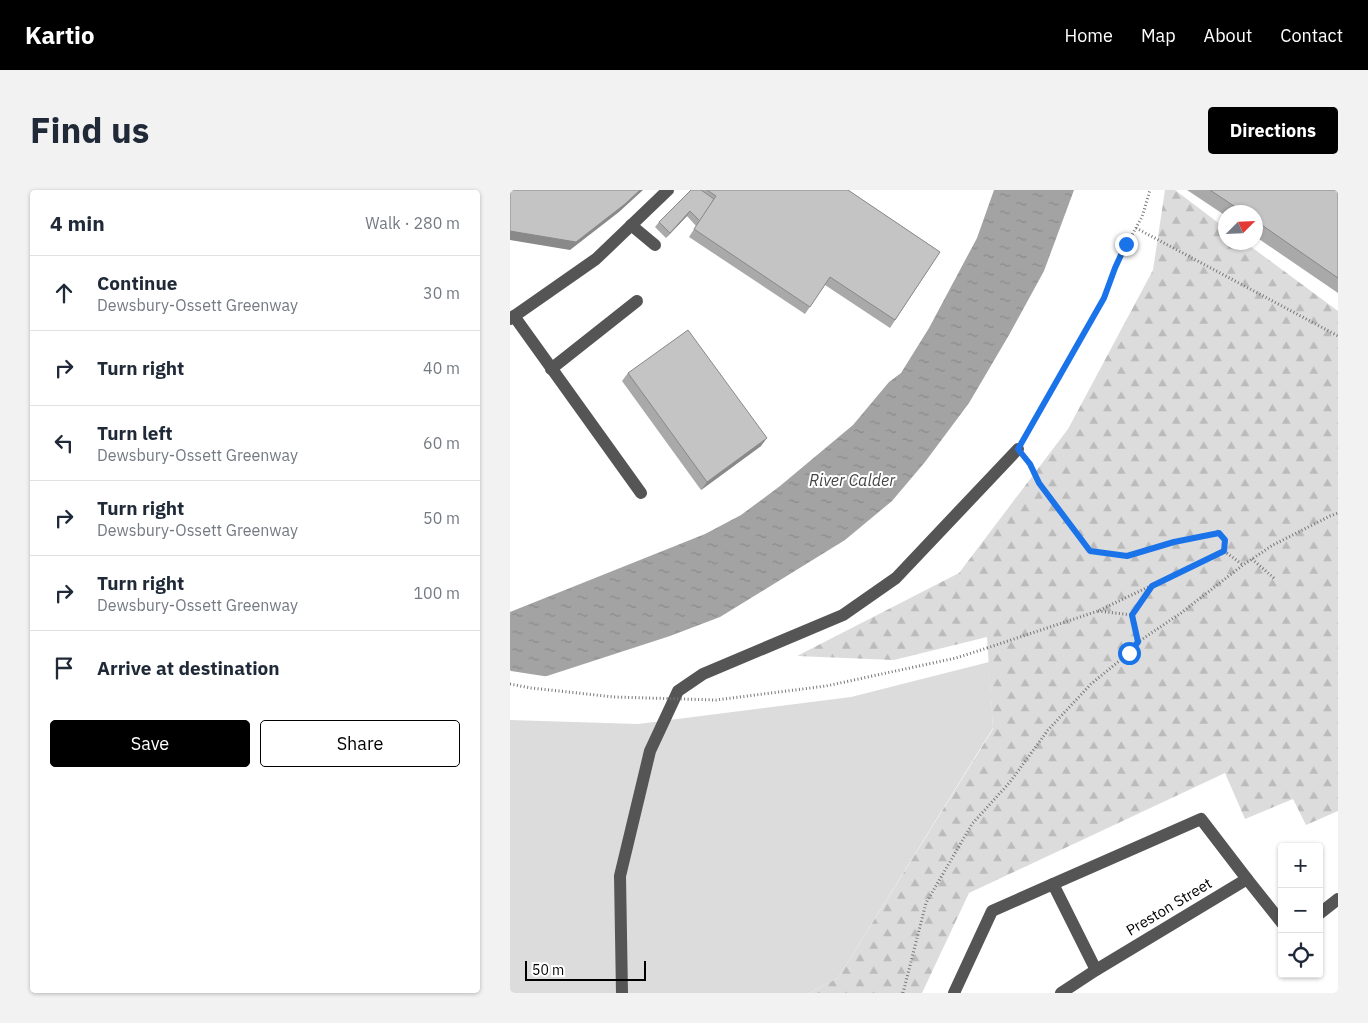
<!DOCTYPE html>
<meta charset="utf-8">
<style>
body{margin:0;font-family:"IBM Plex Sans",sans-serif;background:#f2f2f3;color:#1f2937}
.controls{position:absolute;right:15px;bottom:15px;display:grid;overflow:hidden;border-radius:5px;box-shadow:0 1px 4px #0004}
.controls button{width:45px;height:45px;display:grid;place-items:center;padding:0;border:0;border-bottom:1px solid #e0e1e3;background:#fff;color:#1f2937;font:25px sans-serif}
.compass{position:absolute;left:708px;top:15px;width:45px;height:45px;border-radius:50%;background:#fff;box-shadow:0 1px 4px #0004;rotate:66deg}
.scale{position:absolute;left:15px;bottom:12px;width:121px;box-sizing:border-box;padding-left:5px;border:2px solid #000;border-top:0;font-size:14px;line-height:18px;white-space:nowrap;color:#000;-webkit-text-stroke:4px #fff;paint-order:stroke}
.stop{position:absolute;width:15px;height:15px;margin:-11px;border:4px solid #1a73e8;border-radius:50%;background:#fff}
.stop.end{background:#1a73e8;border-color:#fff;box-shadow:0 1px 5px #0008}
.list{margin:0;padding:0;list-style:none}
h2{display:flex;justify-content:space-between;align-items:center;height:65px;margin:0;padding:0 20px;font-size:21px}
h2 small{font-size:16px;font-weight:400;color:#747a83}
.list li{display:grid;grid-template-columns:32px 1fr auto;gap:15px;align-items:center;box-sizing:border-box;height:75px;padding:0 20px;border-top:1px solid #e0e1e3}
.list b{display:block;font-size:19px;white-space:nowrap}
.list p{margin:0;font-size:16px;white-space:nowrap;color:#747a83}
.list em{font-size:16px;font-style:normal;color:#747a83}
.actions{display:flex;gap:10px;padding:15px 20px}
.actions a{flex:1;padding:11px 0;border:1px solid #000;border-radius:5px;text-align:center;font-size:18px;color:#000}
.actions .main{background:#000;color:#fff}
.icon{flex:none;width:28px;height:28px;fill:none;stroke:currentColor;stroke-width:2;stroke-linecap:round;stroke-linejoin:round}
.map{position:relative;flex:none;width:828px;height:803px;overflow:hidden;border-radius:5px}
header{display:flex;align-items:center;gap:30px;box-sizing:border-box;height:70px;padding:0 25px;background:#000;color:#fff}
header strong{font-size:24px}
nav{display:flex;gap:28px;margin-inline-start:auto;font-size:18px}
.intro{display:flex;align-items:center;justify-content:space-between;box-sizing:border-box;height:120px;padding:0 30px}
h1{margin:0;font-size:35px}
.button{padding:12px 22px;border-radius:5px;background:#000;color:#fff;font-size:18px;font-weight:700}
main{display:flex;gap:30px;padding:0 30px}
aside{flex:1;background:#fff;border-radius:5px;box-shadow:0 1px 4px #0004}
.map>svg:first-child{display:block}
.green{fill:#dcdcdc}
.forest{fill:url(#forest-firs)}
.water{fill:url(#water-ripples)}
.pier{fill:#fff}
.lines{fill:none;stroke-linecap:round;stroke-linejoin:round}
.path{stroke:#777;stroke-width:3;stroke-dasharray:1 2.5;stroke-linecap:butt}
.minor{stroke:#555;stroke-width:12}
.path-bridge{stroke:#777;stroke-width:3;stroke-dasharray:1 2.5;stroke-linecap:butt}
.wall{fill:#a9a9a9}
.shaded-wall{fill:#898989}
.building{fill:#c4c4c4;stroke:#898989}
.route{stroke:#1a73e8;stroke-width:6}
.labels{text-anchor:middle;stroke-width:4;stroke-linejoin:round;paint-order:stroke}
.street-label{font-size:15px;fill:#000;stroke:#fff}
.water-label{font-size:16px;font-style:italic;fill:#444;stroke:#fff}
</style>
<header>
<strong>Kartio</strong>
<nav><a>Home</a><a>Map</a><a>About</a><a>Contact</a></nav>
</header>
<div class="intro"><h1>Find us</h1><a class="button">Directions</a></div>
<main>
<aside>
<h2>4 min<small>Walk · 280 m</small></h2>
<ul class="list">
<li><svg class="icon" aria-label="ahead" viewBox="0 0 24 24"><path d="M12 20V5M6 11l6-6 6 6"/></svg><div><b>Continue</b><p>Dewsbury-Ossett Greenway</p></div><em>30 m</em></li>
<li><svg class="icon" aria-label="right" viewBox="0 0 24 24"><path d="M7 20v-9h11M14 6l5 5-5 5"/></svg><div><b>Turn right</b></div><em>40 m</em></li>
<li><svg class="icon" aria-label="left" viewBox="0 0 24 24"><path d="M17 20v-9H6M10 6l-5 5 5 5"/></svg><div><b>Turn left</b><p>Dewsbury-Ossett Greenway</p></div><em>60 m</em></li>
<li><svg class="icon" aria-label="right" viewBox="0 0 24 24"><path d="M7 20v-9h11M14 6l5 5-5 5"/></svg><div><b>Turn right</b><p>Dewsbury-Ossett Greenway</p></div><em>50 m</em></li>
<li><svg class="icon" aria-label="right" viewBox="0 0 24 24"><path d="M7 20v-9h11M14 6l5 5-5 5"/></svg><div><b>Turn right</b><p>Dewsbury-Ossett Greenway</p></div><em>100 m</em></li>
<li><svg class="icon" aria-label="arrive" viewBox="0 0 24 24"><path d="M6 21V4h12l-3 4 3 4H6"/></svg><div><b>Arrive at destination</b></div></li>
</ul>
<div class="actions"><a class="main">Save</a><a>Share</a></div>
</aside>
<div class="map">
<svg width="828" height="803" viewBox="0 0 828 803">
<defs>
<pattern id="forest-firs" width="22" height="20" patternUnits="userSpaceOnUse" patternTransform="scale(1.25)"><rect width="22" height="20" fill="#dcdcdc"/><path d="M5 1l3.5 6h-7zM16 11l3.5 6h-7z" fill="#bbb"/></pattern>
<pattern id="water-ripples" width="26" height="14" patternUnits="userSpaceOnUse" patternTransform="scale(1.25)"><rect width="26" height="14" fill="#a3a3a3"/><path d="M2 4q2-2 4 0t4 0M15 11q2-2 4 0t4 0" fill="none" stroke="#8b8b8b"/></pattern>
</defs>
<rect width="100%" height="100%" fill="#fff"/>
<polygon class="green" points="479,472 483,538 328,788 299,803 0,803 0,530 128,534 341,507"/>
<polygon class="forest" points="655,0 665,0 715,38 716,52 736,53 828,121 828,621 796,635 783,609 735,629 715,583 459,703 412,803 299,803 328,788 483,539 477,447 384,470 287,466 449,383 558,239 643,80"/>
<polygon class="water" points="484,0 564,0 534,81 499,145 459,213 415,272 382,311 335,350 210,427 160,446 0,498 0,422 195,344 231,325 270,296 343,235 379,192 391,183 419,138 467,48"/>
<polygon class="pier" points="0,480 1,481 40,487 0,500"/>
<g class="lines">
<g class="path">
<polyline points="626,38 828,146"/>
<polyline points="514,248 594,108 605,79 617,54 632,27 640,0"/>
<polyline points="516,270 529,293 580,361 617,366 663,352 709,343 715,350 714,361"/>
<polyline points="714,361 733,375"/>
<polyline points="742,369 765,389"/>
<polyline points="588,421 622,425"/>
<polyline points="628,452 622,425 641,396"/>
<polyline points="477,458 588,421 714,361"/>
<polyline points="393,803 416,713 462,634 500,592 538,540 581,494 619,463 628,452 671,423 733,375 763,355 820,326 828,323"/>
</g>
<g class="minor">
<polyline points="121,35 145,55"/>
<polyline points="4,126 131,303"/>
<polyline points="0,129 86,69 158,0"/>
<polyline points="41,179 127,111"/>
<polyline points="543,694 691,629 737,689"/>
<polyline points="809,724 828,709"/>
<polyline points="112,803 110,686 140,561 168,501 193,484 333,425 386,388 508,259"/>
<polyline points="444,803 482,721 543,694 586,780"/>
<polyline points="551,803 586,780 737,689 772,733"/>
</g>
<polyline class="path-bridge" points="0,494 21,498 104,507 206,510 316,496 446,468 477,458"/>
</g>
<g class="wall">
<polygon points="181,0 338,0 430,62 380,138 315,95 295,124 179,47 186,36 177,26 156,48 145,37 149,32"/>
<polygon points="677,0 828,0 828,103 746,47 746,22 716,22 716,26"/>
<polygon points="118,183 251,256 191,300 112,191"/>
</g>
<g class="shaded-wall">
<polygon points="130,0 133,0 109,22 60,60 0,50 0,41"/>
<polygon points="180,21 177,26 156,48 160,43"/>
<polygon points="257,248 251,256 191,300 197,292"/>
</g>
<g class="building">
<polygon points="0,0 130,0 115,14 66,52 0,41"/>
<polygon points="181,0 191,0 204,9 190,31 180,21 160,43 149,32"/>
<polygon points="197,0 338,0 430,62 385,130 320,87 300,117 184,39 206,6"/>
<polygon points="700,0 828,0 828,88 746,31 746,22 733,22"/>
<polygon points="178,140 257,248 197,292 118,183"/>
</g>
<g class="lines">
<polyline class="route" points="616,54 605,78 594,108 508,259 520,274 529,293 580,361 617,366 664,352 709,343 715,350 714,361 642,396 622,425 628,452 619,463"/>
</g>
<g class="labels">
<g class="street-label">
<text transform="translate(659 717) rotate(-31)" y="5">Preston Street</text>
</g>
<g class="water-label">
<text x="342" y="296">River Calder</text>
</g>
</g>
</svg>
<div class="controls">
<button>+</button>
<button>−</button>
<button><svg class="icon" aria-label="locate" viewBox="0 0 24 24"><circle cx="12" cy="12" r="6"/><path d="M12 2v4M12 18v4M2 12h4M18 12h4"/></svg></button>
</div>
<svg class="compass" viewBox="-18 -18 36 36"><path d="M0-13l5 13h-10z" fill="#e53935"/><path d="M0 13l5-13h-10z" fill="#747a83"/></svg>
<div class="scale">50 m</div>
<div class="stop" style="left:619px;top:463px"></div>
<div class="stop end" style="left:616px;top:54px"></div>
</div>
</main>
